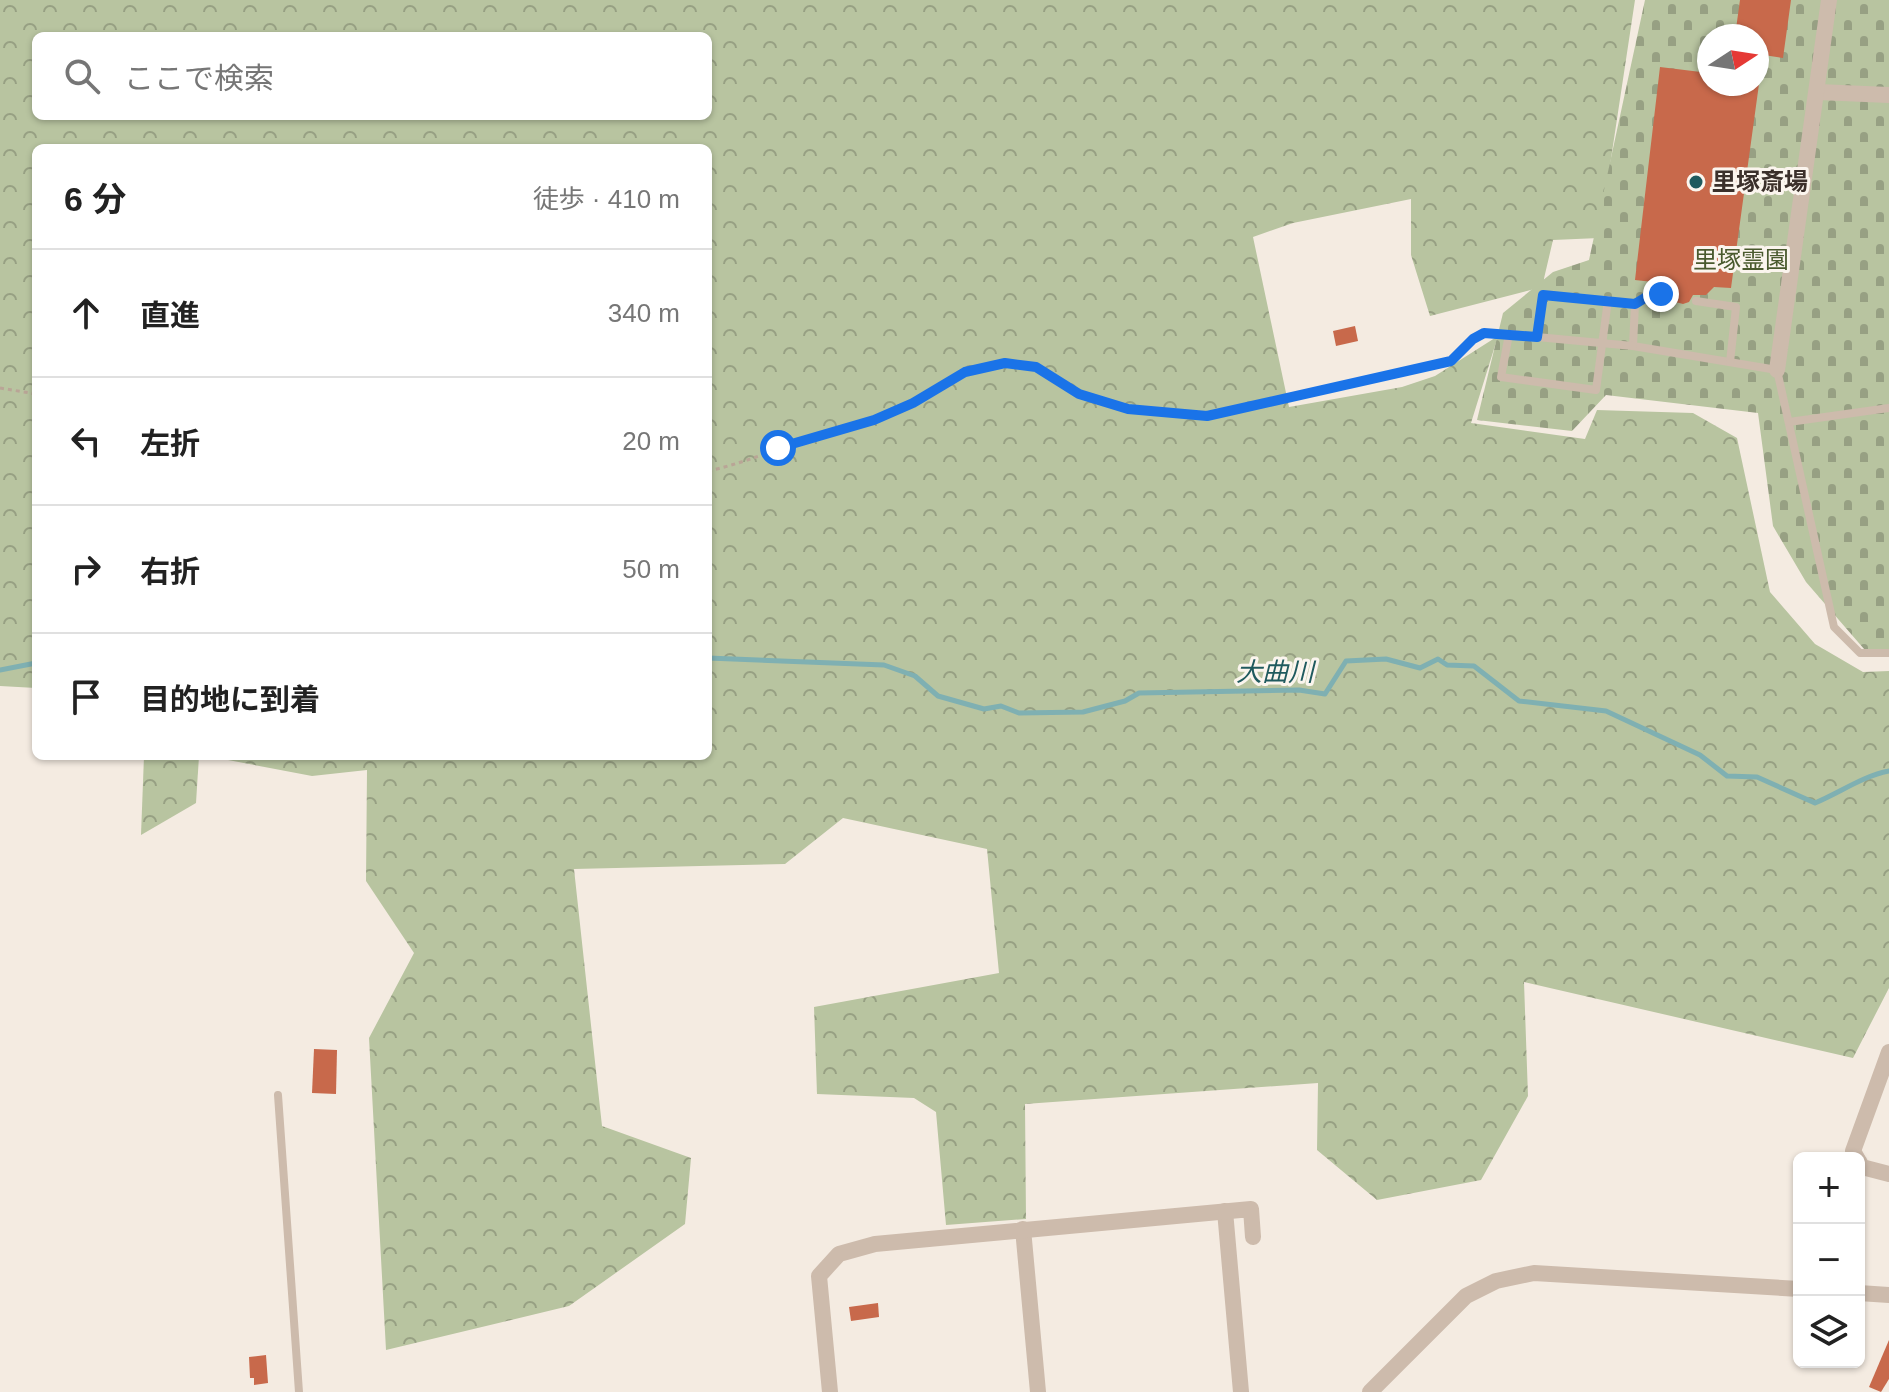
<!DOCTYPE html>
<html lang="ja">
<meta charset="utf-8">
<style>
body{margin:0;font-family:Arial,"Noto Sans JP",sans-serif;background:#f6f6f6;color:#222}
.controls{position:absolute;right:24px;bottom:24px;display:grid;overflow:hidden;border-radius:12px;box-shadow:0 2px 6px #0004}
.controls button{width:72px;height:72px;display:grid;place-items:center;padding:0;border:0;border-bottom:2px solid #e0e0e0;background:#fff;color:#222;font:40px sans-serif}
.compass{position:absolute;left:1697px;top:24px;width:72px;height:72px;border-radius:50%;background:#fff;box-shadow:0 2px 6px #0004;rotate:78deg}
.stop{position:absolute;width:24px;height:24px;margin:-18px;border:6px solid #1a73e8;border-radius:50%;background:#fff}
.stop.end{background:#1a73e8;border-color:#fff;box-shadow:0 2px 8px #0008}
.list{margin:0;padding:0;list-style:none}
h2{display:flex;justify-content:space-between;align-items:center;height:104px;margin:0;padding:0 32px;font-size:34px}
h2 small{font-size:26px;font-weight:400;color:#767676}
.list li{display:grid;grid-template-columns:52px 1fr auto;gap:24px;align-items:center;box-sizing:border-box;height:128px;padding:0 32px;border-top:2px solid #e0e0e0}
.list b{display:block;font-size:30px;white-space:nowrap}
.list em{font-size:26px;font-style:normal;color:#767676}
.icon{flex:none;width:44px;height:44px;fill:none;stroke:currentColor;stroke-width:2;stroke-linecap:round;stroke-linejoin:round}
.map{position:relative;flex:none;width:1889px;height:1392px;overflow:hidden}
.search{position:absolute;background:#fff;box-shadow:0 2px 6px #0004;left:32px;top:32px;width:680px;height:88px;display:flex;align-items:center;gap:20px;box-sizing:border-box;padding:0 28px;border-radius:12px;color:#767676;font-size:30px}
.panel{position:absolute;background:#fff;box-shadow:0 2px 6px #0004;left:32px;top:144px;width:680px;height:616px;border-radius:12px}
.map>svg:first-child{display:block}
.forest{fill:url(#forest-crowns);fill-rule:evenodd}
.cemetery{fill:url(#cemetery-stones);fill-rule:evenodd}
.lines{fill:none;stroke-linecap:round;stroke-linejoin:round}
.stream{stroke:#7fb0b2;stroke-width:5}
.building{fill:#c8694b}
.path{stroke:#b9a596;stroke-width:3;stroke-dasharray:4 4;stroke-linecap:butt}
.service{stroke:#cdbbac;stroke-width:8}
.minor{stroke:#cdbbac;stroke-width:16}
.route{stroke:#1a73e8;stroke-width:10}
.poi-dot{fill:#1f5a5e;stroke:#fbf5ee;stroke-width:3}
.labels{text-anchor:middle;stroke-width:6;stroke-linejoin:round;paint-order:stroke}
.poi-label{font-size:24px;font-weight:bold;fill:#3b302b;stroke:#fbf5ee;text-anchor:start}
.park-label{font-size:24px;fill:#4a5a2e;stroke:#fbf5ee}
.water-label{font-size:26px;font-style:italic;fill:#1f5a5e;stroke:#fbf5ee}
</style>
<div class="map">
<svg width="1889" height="1392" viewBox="0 0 1889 1392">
<defs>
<pattern id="forest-crowns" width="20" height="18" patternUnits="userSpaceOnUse" patternTransform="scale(2)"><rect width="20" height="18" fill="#b8c4a0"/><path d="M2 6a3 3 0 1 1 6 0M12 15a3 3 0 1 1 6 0" fill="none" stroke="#97a083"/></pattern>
<pattern id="cemetery-stones" width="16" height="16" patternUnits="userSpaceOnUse" patternTransform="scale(2)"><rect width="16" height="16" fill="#b8c4a0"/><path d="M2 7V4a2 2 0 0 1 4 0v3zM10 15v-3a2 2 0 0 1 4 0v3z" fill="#97a083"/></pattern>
</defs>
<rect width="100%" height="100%" fill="#f4ebe1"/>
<g class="forest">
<path d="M0,0H1635L1599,238L1553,240L1542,287L1430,316L1411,255V199L1293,223L1253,237L1289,407L1402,387L1435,376L1498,336L1471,423L1585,439L1597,410L1693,413L1737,438L1770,592L1815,644L1863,672L1889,671V988L1853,1058L1524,982L1528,1096L1481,1180L1377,1200L1317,1150L1318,1083L1025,1104L1026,1219L946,1225L936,1112L914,1098L817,1094L814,1007L999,973L987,849L843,818L785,864L574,869L602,1126L691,1158L685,1224L569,1306L386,1350L369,1038L414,953L366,881L367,770L312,776L207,756H708V148H36V688L0,686ZM36,36H708V116H36Z"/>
<polygon points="144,756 199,756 196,803 141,835"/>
</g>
<path class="cemetery" d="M1645,0H1889V654L1871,657L1806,582L1773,526L1758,413L1606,395L1572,431L1477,420L1503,313L1553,272L1589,260ZM1709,36H1757V84H1709Z"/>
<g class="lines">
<g class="stream">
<path d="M708,658L884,665L915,676L938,696L984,709L1001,706L1019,713L1083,712L1125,701L1139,693L1299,690L1325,694L1346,661L1386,659L1420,668L1438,659L1447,665L1474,666L1519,701L1606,711L1700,755L1727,776L1757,777L1815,803C1841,792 1863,776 1889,771"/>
<polyline points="0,670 36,663"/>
</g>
</g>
<g class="building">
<polygon points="1740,0 1791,0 1783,58 1757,54 1757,36 1735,36"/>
<polygon points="1660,67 1709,73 1709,84 1759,84 1731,288 1714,287 1706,295 1693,295 1689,302 1683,304 1668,300 1666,289 1653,282 1635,280"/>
<polygon points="1355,326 1358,341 1336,346 1333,331"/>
<polygon points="314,1049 337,1050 336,1094 312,1093"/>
<polygon points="878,1303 879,1317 851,1321 849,1307"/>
<polygon points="1889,1340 1889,1379 1881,1392 1869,1387"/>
<polygon points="266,1355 268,1383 254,1385 254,1378 250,1378 249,1357"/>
</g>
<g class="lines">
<g class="path">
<polyline points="0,388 36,394"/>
<path d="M708,471C750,462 788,444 829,430C853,423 877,419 900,409C936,393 964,368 1005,363C1037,359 1055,384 1082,395C1155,422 1206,418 1279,399"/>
</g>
<g class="service">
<polyline points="1661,294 1653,293 1635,304 1633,346 1777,370 1834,627 1860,653 1889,653"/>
<polyline points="1608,300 1596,390 1501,377 1509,334 1537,337 1543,295 1635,304"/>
<polyline points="1696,301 1736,307 1730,362"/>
<polyline points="1537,337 1633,346"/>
<polyline points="1291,397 1451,361 1473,339 1484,333 1509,334"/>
<polyline points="1789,422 1889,408"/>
<polyline points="278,1095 299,1392"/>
</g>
<g class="minor">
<polyline points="1818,92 1889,95"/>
<polyline points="1777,370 1829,0"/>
<polyline points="1857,1158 1853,1151 1889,1052"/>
<polyline points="1859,1161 1862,1167 1889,1174"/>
<polyline points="1225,1211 1241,1392"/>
<polyline points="1023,1229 1038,1392"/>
<polyline points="1859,1293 1889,1295"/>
<polyline points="830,1392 819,1276 839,1254 875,1244 1251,1209 1253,1237"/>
<polyline points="1370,1392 1466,1296 1496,1281 1534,1273 1799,1289"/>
</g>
</g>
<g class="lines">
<polyline class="route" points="778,448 874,420 913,403 965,372 1005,363 1036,367 1079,394 1128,409 1207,416 1451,361 1473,339 1484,333 1537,337 1543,295 1635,304 1653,293 1661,294"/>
</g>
<circle class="poi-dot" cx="1696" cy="182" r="8"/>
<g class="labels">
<g class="poi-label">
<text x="1712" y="190">里塚斎場</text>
</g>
<g class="park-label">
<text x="1741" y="268">里塚霊園</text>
</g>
<g class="water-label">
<text x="1275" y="681">大曲川</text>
</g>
</g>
</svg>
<div class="controls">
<button>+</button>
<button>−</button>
<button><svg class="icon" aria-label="layers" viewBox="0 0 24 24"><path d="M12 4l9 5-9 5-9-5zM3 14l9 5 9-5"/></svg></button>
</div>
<svg class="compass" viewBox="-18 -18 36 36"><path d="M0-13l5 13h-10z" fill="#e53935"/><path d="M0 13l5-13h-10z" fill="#767676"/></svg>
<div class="stop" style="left:778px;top:448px"></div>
<div class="stop end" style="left:1661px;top:294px"></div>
<div class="search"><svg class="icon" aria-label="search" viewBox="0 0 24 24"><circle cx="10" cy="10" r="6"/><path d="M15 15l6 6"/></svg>ここで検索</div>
<section class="panel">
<h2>6 分<small>徒歩 · 410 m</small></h2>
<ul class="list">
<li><svg class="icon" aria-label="ahead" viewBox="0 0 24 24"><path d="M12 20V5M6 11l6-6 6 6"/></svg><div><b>直進</b></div><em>340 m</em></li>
<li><svg class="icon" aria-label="left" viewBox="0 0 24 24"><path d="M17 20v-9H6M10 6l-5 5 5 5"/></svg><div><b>左折</b></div><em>20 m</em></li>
<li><svg class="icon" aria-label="right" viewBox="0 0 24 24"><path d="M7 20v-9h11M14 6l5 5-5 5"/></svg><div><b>右折</b></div><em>50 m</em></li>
<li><svg class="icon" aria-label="arrive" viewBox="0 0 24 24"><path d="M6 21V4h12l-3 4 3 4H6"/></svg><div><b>目的地に到着</b></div></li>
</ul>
</section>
</div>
